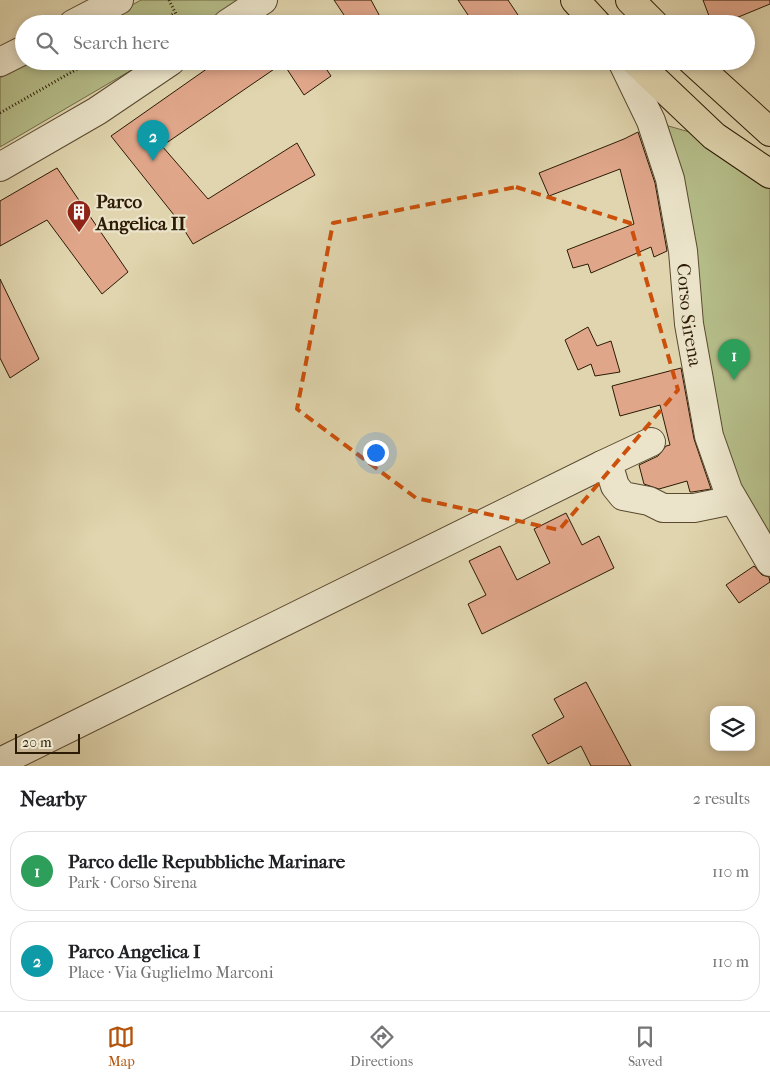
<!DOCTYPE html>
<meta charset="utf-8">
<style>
body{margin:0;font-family:"IM FELL French Canon",serif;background:#f6f6f6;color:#202124}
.controls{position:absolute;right:15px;bottom:15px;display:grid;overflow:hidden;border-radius:10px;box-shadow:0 2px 8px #0003}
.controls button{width:45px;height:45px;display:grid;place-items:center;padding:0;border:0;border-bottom:1px solid #e0e0e0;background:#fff;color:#202124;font:25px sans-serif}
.scale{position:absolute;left:15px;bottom:12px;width:65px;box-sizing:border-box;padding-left:5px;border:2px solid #2c1b05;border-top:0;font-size:14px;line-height:18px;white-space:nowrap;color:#2c1b05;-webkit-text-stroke:4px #ebe4ca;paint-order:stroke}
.you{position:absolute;left:375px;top:452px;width:18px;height:18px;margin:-12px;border:4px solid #fff;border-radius:50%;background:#1a73e8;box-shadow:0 0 0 8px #1a73e833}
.badge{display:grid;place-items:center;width:32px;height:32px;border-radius:50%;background:#b45309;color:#fff;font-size:16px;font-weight:700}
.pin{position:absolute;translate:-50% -41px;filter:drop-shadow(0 1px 2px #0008)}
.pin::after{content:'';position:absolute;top:26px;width:18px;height:15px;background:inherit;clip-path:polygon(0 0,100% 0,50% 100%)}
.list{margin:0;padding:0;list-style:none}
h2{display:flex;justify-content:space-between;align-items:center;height:65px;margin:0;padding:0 20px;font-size:21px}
h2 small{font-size:16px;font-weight:400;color:#757577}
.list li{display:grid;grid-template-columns:32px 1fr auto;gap:15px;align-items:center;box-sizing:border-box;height:80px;margin:0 10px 10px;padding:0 10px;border:1px solid #e0e0e0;border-radius:20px}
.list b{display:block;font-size:19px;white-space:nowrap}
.list p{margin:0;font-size:16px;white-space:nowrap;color:#757577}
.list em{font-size:16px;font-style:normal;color:#757577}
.icon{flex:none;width:28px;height:28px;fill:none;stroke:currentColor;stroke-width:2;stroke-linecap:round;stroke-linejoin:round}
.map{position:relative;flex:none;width:770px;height:766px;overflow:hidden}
.search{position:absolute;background:#fff;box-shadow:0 2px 8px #0003;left:15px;right:15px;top:15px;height:55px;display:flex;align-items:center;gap:12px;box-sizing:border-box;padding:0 18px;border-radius:28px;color:#757577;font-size:19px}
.sheet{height:245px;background:#fff}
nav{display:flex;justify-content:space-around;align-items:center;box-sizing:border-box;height:70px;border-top:1px solid #e0e0e0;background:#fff;font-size:14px;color:#757577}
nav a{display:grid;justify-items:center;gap:2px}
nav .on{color:#b45309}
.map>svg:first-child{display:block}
.green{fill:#b5bd89;stroke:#706c47}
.building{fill:#e0a68a;stroke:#2c1b05}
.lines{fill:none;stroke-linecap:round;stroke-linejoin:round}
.minor-casing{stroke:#594a2f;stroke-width:30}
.major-casing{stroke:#2c1b05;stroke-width:30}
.path{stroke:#2c1b05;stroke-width:3;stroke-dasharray:1 2.5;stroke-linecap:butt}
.minor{stroke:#ebe4ca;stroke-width:28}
.major{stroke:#e0d5ae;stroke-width:28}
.marked{fill:none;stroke:#cc500b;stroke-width:4;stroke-dasharray:10 6;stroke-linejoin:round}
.labels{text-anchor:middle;stroke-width:4.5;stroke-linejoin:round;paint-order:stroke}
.poi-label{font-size:19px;font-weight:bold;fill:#2c1b05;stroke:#ebe4ca;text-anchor:start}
.street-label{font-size:19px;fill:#2c1b05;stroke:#ebe4ca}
</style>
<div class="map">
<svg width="770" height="766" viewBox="0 0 770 766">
<rect width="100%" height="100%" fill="#e0d5ae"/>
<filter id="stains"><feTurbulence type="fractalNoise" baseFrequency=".004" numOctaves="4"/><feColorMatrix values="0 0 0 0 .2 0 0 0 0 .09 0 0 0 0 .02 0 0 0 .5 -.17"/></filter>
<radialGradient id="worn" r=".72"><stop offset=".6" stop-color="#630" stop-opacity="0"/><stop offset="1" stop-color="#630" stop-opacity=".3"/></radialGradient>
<g class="green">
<polygon points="141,0 242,0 205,24 98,24"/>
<polygon points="31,61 147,61 0,147 0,78"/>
<polygon points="651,121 693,133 770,185 770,562 709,436"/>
</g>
<g class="building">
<polygon points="334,0 371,0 384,24 350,24"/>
<polygon points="458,0 508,0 524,24 474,24"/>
<polygon points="703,0 770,0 770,4 736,18 738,24 712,24"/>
<polygon points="218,61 321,61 331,76 304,95 283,63 162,146 208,199 297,143 315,175 193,244 178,220 111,136"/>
<polygon points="638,132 655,183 667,251 654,257 651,247 591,273 588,264 573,268 567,250 634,224 620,169 549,196 539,173 624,139"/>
<polygon points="57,168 128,272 102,294 47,220 0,246 0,201"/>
<polygon points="0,279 39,359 10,378 0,358"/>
<polygon points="588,327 597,346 611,341 620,372 595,376 591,364 578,370 565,340"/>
<polygon points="681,368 694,439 711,489 692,492 690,492 687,481 659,489 644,484 639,465 658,456 666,446 670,445 660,405 620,416 612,386"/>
<polygon points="566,513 582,545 599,536 614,568 482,634 468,604 486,595 469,561 500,546 517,580 550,563 534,529"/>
<polygon points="754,566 762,575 769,577 770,582 739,603 726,585"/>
<polygon points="586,682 631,766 591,766 581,746 548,764 532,735 564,717 554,699"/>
</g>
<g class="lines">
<defs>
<g id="minor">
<polyline points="73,24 119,0"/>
<polyline points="227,24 263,0"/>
<path id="s1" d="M622,61L651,121L670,179L683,251L689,324L709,436L728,490L770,562"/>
<polyline points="0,62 24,50"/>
<polyline points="0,167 97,111 171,61"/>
<polyline points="602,465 651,442"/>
<polyline points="0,762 602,465 611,473 615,486 623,496 649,501 663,508 694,508 733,500"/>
</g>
<g id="major">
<polyline points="575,0 597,24"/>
<polyline points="630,0 654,24"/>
<polyline points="635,61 714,136 770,174"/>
<polyline points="692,61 770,132"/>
</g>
</defs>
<use href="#minor" class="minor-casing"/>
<use href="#major" class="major-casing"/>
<g class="path">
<polyline points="169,0 181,24"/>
<polyline points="157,24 175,13"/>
<polyline points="0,113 91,61"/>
</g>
<use href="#minor" class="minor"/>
<use href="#major" class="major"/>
</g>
<path class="marked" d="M516,187L630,223L678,390L559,530L416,498L297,409L333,223Z"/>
<defs>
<symbol id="building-pin" viewBox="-11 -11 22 30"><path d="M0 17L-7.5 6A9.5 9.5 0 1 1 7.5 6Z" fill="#8f2418" stroke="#ebe4ca"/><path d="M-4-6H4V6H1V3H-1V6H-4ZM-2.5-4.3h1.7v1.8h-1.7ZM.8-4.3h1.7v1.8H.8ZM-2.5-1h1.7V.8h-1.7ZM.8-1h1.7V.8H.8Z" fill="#fff"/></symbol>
</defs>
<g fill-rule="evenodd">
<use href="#building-pin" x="65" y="198" width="28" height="38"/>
</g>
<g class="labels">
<g class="poi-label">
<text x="96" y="208">Parco<tspan x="96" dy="22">Angelica II</tspan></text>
</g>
<g class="street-label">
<text dy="7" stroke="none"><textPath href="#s1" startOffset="265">Corso Sirena</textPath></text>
</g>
</g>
<rect width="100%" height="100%" filter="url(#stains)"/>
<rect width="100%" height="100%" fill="url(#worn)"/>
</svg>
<div class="controls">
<button><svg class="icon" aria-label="layers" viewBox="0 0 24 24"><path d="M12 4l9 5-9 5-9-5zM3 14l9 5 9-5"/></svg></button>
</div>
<div class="scale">20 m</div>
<div class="you"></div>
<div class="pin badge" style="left:734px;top:380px;background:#2e9e5b">1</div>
<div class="pin badge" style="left:153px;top:161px;background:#0f9aa8">2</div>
<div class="search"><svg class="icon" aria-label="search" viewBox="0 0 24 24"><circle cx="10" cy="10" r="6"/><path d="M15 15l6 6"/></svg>Search here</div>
</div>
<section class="sheet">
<h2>Nearby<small>2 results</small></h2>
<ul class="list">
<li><span class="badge" style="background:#2e9e5b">1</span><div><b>Parco delle Repubbliche Marinare</b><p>Park · Corso Sirena</p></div><em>110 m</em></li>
<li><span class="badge" style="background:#0f9aa8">2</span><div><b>Parco Angelica I</b><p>Place · Via Guglielmo Marconi</p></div><em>110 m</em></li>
</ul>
</section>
<nav>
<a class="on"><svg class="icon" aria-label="map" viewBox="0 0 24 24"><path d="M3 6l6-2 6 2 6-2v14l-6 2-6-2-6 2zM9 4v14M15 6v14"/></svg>Map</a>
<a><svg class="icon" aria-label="directions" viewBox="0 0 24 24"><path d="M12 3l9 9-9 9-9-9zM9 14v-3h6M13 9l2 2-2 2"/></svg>Directions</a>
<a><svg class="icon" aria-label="saved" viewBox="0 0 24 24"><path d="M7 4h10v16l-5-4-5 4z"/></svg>Saved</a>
</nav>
